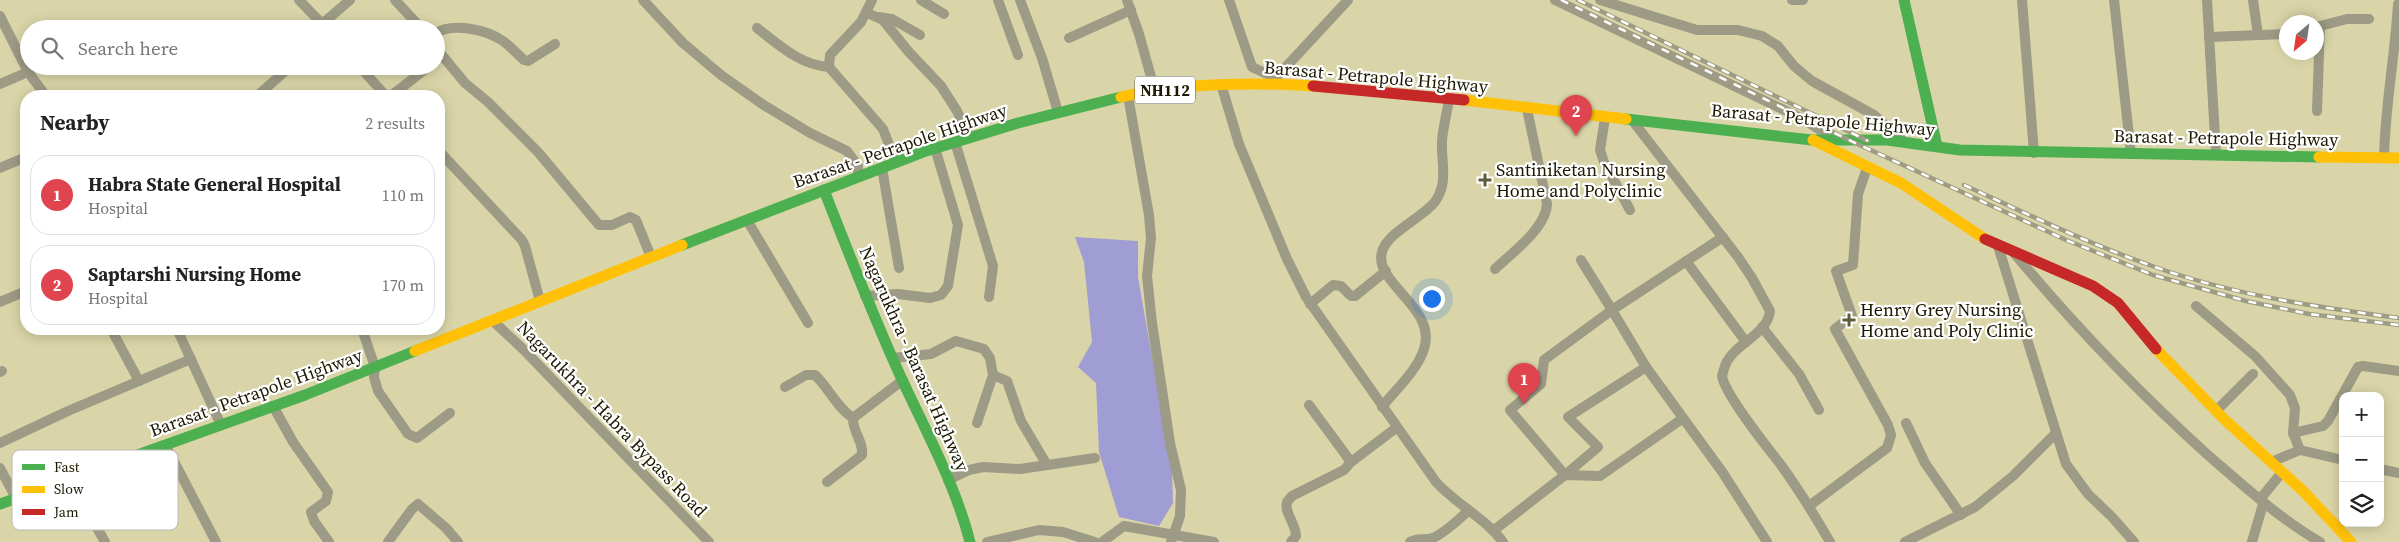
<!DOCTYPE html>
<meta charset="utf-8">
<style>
body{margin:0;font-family:"Source Serif 4",serif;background:#f2f2f2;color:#222}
.controls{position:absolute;right:15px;bottom:15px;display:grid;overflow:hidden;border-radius:10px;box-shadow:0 2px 12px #0003}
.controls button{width:45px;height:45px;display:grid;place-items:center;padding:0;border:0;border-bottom:1px solid #e0e0e0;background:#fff;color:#222;font:25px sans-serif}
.compass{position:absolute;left:2279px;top:15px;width:45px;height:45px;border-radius:50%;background:#fff;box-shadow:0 2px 12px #0003;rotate:209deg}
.you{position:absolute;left:1431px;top:298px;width:18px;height:18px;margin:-12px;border:4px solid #fff;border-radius:50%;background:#1a73e8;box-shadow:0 0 0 8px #1a73e833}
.badge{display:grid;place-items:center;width:32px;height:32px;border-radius:50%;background:#5e5b3b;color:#fff;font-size:16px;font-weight:700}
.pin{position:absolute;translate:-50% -41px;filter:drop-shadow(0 1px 2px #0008)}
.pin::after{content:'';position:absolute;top:26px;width:18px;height:15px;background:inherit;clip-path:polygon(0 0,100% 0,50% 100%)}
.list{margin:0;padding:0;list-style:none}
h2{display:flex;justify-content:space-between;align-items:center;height:65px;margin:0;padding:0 20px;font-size:21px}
h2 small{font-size:16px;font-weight:400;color:#767676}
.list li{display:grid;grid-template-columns:32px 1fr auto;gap:15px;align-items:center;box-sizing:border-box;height:80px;margin:0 10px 10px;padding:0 10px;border:1px solid #e0e0e0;border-radius:20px}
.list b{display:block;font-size:19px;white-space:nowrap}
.list p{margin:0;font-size:16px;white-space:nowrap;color:#767676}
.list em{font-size:16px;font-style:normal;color:#767676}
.icon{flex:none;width:28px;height:28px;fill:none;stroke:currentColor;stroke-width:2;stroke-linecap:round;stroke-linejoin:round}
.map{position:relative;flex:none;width:2399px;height:542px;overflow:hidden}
.search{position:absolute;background:#fff;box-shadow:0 2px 12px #0003;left:20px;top:20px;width:425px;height:55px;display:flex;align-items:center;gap:12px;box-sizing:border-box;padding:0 18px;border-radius:28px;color:#767676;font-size:19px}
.panel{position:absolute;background:#fff;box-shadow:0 2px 12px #0003;left:20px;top:90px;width:425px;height:245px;border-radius:20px}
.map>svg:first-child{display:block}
.water{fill:#9f9dd3}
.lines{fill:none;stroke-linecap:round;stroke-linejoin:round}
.street{stroke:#9d9a85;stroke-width:10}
.fast{stroke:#4caf50;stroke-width:11}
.slow{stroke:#ffc107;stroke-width:11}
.jam{stroke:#c62828;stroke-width:11}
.rail-casing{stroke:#9e9c82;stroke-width:4.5}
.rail{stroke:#fff;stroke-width:2.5;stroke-dasharray:8;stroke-linecap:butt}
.poi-dot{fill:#5e5b3b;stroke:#fff;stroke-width:2}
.labels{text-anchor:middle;stroke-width:4.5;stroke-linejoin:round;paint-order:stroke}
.shield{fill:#fff;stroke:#605e4d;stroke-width:1}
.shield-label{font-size:16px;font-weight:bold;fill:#1c1901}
.street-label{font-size:18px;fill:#1c1901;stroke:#fff}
.poi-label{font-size:18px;fill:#1c1901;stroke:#fff;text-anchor:start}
.key{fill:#fff;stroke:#bbbab3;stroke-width:1}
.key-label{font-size:14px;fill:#1c1901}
</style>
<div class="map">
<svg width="2399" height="542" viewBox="0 0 2399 542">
<rect width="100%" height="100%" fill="#dad5a8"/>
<polygon class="water" points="1075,237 1138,241 1138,277 1172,471 1173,503 1159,526 1119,517 1099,452 1096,383 1078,367 1092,342 1084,262"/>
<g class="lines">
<g class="street">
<polyline points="299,0 327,29"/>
<polyline points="395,0 422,29"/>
<polyline points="643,0 683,43 721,75 762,104 810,133 847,151 858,166 858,177"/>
<polyline points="872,0 861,22 830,55 829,67 883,129 896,163"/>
<polyline points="921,0 944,14"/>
<polyline points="998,0 1018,55"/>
<polyline points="1020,0 1042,58 1058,112"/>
<polyline points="1127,0 1139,34 1155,91"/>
<polyline points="1229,0 1252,67 1276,78"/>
<polyline points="1555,0 1803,119 1836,140"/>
<polyline points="1600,0 1697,30 1738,30 1762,36 1778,46 1794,66 1812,81 1874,115 1903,141"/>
<polyline points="1792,0 1803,0"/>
<polyline points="2022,0 2034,153"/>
<polyline points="2114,0 2131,154"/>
<polyline points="2207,0 2216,154"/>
<polyline points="2253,0 2258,35"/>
<polyline points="867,13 883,20 908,51 941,86 957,111 969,137"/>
<polyline points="0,16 28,72 46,96"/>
<polyline points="879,17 892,19 920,35"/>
<polyline points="322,24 350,0"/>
<polyline points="2316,27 2347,19 2369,19"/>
<path d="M757,28C779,45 800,65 829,67"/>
<path d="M436,33C453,22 487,30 503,41C511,47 517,54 524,60L528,61L555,44"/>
<polyline points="2209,37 2286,34"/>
<polyline points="1069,38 1131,10"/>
<polyline points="436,48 465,83 488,102 538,152 599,225 612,225 630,217 636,220 651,257"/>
<polyline points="359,66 386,96"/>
<polyline points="1271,83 1348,0"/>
<polyline points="0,84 28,72"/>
<path d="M1221,84L1239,144L1287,259L1306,297L1436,482C1456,504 1485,518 1503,542"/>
<polyline points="257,96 291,66"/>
<polyline points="391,96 429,66"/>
<polyline points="1128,96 1149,215 1151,238 1147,276 1152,323 1170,443 1181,490 1180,516 1171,542"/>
<polyline points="2317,111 2320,26"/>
<polyline points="1605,118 1600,150 1604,162 1630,210"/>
<path d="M1632,120L1738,257L1752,278L1770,311C1767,337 1730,344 1724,369C1724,369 1722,376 1722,376C1725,395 1768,448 1781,465C1799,490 1815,516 1830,542"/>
<polyline points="955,142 993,266 989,297"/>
<polyline points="439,151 522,240 525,246 540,301"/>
<path d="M2384,158C2385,106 2395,56 2398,4"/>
<polyline points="0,168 26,157"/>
<polyline points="882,168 899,268"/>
<polyline points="747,220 808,323"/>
<polyline points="1723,237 1612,310 1646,367 1723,473 1767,542"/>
<polyline points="1998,246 2066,464 2088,494 2112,517 2134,542"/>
<path d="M2014,253C2074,325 2139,393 2209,456C2245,487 2279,518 2320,542"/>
<polyline points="1581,260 1612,310 1544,360 1541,384 1510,410 1565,475 1598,447 1568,417 1646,367"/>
<polyline points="1686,261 1746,342"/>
<path d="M1495,269C1512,253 1546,228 1547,204L1527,109"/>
<polyline points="865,296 898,294 930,298 941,295 948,286 958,225 935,148"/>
<polyline points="0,302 26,291"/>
<polyline points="1310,304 1333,285 1341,286 1351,296 1355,296 1386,271"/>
<polyline points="2196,306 2255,356 2290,395 2295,408 2293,433 2300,450"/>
<polyline points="492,320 524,350 709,542"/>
<polyline points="1762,327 1799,374 1819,410"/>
<polyline points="111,329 139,381"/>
<polyline points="177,329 221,425"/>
<polyline points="362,329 375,367 374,377 378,391 408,434 417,438 450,413"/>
<polyline points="893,358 931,354 956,341 984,349 990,358 993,375 1007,381 1021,421 1047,465"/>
<polyline points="0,372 2,371"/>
<path d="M785,387L806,375H815C829,388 837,408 853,418"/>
<polyline points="273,406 293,442 328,492 326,501 311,512 314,521 329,542"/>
<path d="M1382,407C1395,390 1417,371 1424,349C1438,306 1369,282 1383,249C1390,232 1421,218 1434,203C1449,184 1441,163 1442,141C1443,127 1447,113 1449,99"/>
<polyline points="2216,411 2253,374"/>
<polyline points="977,423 993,375"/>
<polyline points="1906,423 1925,463 1961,515"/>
<polyline points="2293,433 2323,426 2328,421 2358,367 2363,366 2399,371"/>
<polyline points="0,443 68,411 191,359"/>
<polyline points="166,446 216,542"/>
<polyline points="1351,462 1396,428"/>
<polyline points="2271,462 2300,450 2343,460"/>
<polyline points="0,468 16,498"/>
<polyline points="2380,469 2399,473"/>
<polyline points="78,476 92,519 105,542"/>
<polyline points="948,480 969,470 983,467 1020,469 1095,458"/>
<path d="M827,482L862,455C864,442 852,431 853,418L903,380"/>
<polyline points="1809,506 1887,448 1891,435 1888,425 1835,329 1852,316 1836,271 1853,265 1858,194 1867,168"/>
<polyline points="1493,531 1565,475 1600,476 1682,419"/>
<polyline points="388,542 412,509 418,504 446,528 458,542"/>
<polyline points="987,542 1039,530 1063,532 1095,542"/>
<polyline points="1102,542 1124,526 1214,542"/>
<path d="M1291,542L1296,536C1296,524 1284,513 1287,502L1292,496L1344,470L1351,462L1309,405"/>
<path d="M1410,542C1418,537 1425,541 1433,538C1446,532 1457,521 1468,511"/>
<polyline points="1905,542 1975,507 2013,476 2055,434"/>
<polyline points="2252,542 2263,504 2261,498 2279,476"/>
</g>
<g class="fast">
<polyline points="1904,0 1937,146"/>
<polyline points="1626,119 1812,140 1887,140 1960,150 2319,157"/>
<path d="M824,190C848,252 872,313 899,373C924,428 955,483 970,542"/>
<polyline points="682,245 923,152 1018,123 1121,97"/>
<polyline points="0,504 305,395 415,351"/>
</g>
<g class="slow">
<path d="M1121,97C1179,83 1253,82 1313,86"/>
<polyline points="1464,100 1626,119"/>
<polyline points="1813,140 1901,183 1985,239"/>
<polyline points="2319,157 2399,158"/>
<polyline points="2156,349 2224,419 2303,491 2351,542"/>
<polyline points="415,351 682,245"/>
</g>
<g class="jam">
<polyline points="1313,86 1464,100"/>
<polyline points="1985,239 2093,286 2118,303 2156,349"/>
</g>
<defs>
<g id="rail">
<polyline points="1561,0 1851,141 2066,240 2153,275 2246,301 2309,314 2399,325"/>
<polyline points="1578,0 1868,141"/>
<path d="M1964,185C2027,214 2089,244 2155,267C2234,295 2316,307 2399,318"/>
</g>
</defs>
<use href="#rail" class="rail-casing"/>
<use href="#rail" class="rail"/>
</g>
<g class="poi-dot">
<path d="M1482.5 172.5h5v5h5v5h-5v5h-5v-5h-5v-5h5z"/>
<path d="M1846.5 312.5h5v5h5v5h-5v5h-5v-5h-5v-5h5z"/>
</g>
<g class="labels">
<rect class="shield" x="1135" y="76.5" width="60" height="27" rx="4"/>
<g class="shield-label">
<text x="1165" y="96">NH112</text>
</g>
<g class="street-label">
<text transform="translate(1376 77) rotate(5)" y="6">Barasat - Petrapole Highway</text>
<text transform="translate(1823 120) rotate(5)" y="6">Barasat - Petrapole Highway</text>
<text transform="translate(2226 138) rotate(1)" y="6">Barasat - Petrapole Highway</text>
<text transform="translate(900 146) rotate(-19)" y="6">Barasat - Petrapole Highway</text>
<text transform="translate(914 359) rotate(66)" y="6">Nagarukhra - Barasat Highway</text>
<text transform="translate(256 393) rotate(-20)" y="6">Barasat - Petrapole Highway</text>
<text transform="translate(612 419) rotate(46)" y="6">Nagarukhra - Habra Bypass Road</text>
</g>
<g class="poi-label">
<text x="1496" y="176">Santiniketan Nursing<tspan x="1496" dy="21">Home and Polyclinic</tspan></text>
<text x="1860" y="316">Henry Grey Nursing<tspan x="1860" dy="21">Home and Poly Clinic</tspan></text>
</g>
</g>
<rect x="12" y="450" width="166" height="80" rx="8" class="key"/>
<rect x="22" y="464" width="23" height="6" fill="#4caf50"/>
<rect x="22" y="486" width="23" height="7" fill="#ffc107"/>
<rect x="22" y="509" width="23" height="6" fill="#c62828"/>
<g class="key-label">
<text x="54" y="472">Fast</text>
<text x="54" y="494">Slow</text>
<text x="54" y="517">Jam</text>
</g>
</svg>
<div class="controls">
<button>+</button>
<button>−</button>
<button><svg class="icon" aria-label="layers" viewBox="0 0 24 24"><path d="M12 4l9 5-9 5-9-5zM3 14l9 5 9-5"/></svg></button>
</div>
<svg class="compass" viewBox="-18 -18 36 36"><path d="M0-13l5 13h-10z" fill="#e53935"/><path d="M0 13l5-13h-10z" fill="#767676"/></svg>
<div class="you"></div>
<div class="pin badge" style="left:1524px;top:404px;background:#e0444e">1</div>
<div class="pin badge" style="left:1576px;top:136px;background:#e0444e">2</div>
<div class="search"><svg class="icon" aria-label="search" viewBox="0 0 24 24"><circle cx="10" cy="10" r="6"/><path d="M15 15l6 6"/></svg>Search here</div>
<section class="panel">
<h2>Nearby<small>2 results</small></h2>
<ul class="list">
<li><span class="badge" style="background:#e0444e">1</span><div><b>Habra State General Hospital</b><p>Hospital</p></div><em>110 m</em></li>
<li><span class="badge" style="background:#e0444e">2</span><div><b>Saptarshi Nursing Home</b><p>Hospital</p></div><em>170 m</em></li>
</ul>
</section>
</div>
